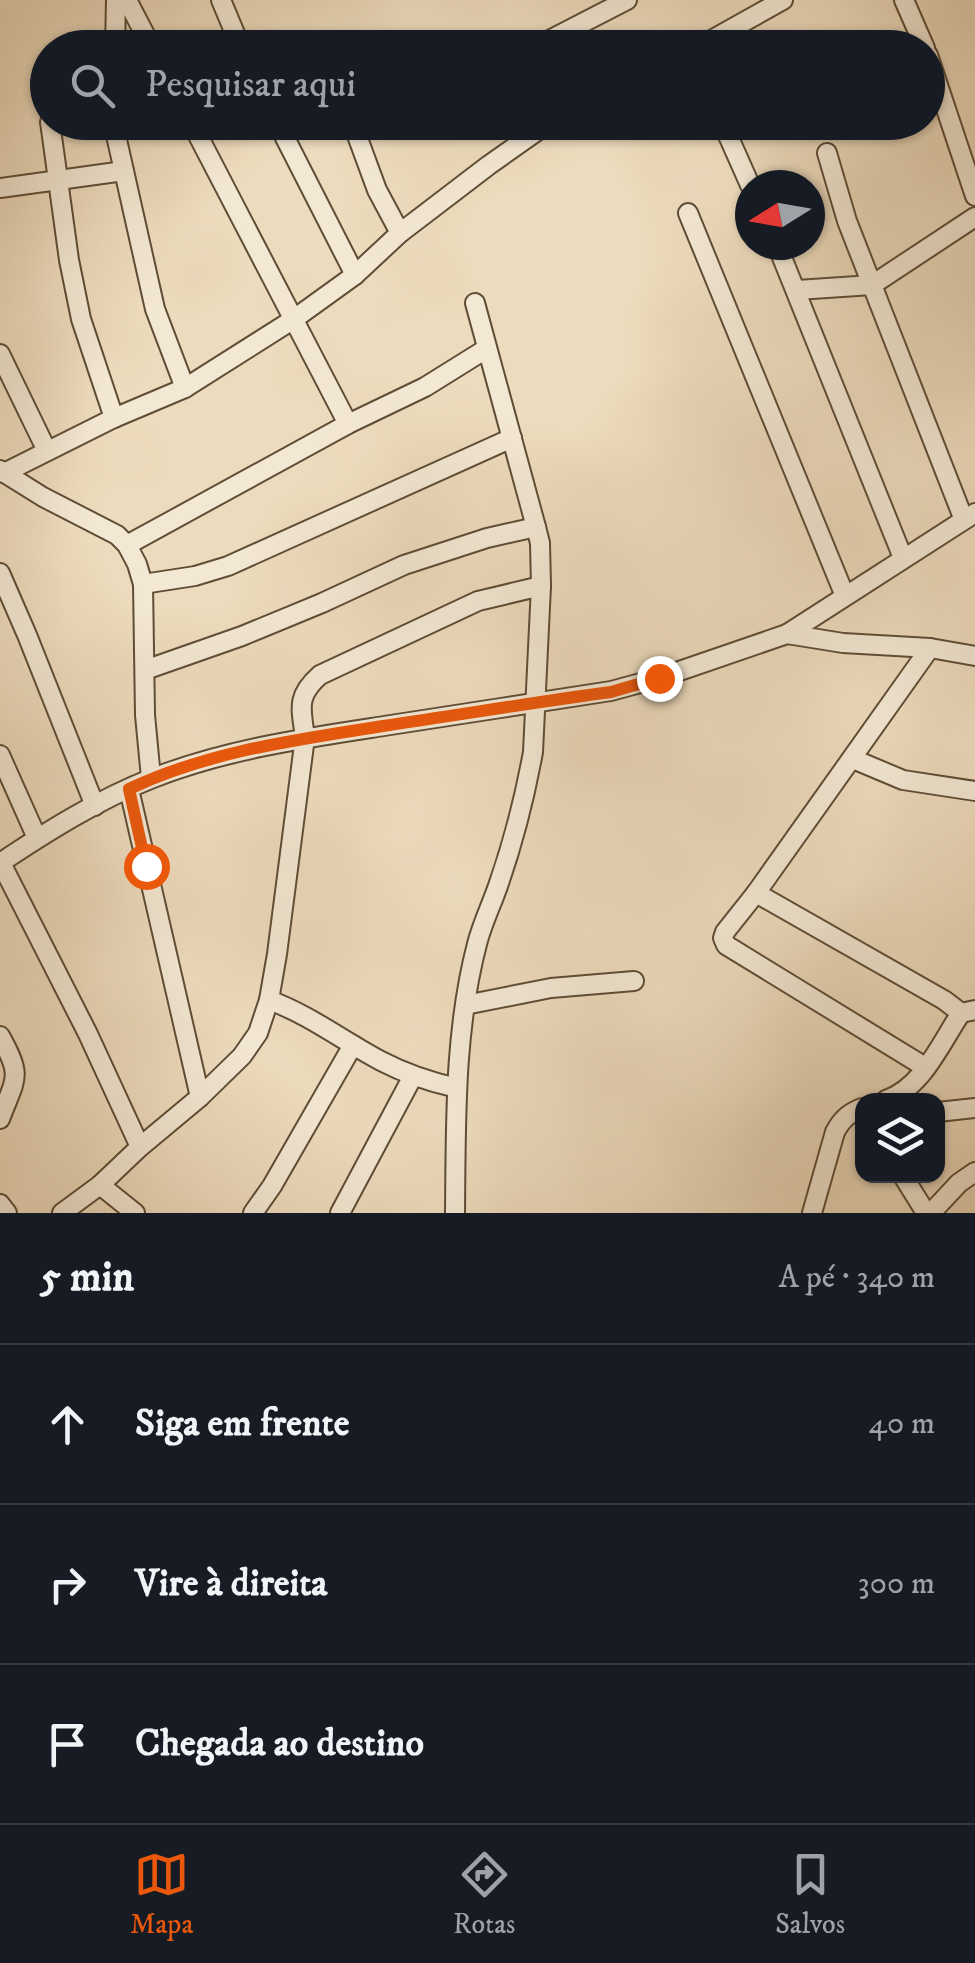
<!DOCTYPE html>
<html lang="pt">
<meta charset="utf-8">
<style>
body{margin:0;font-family:"IM FELL DW Pica",serif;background:#242831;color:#f1f3f6}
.controls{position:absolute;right:30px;bottom:30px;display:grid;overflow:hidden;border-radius:20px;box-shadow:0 2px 8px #0004}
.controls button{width:90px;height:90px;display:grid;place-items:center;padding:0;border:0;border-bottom:2px solid #363941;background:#171b24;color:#f1f3f6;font:50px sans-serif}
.compass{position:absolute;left:735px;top:170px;width:90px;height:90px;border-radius:50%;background:#171b24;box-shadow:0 2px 8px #0004;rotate:259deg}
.stop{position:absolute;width:30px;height:30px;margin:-22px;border:8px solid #ea580c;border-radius:50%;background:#fff}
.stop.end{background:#ea580c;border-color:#fff;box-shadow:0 2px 10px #0008}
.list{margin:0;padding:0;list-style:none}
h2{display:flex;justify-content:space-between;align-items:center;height:130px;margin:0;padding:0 40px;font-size:42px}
h2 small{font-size:32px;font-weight:400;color:#9ea1a6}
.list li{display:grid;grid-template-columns:65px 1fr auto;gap:30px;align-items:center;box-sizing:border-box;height:160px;padding:0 40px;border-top:2px solid #363941}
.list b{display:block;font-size:38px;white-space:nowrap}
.list em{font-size:32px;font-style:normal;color:#9ea1a6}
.icon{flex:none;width:55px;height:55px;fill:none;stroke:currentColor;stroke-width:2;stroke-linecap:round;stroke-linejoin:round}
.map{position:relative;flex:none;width:975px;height:1213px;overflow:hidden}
.search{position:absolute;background:#171b24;box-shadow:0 2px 8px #0004;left:30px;right:30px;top:30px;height:110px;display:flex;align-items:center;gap:25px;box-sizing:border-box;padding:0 35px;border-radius:55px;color:#9ea1a6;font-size:38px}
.sheet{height:610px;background:#171b24}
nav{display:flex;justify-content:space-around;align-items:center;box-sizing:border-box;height:140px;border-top:2px solid #363941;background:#171b24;font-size:28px;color:#9ea1a6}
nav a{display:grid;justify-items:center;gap:5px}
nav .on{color:#ea580c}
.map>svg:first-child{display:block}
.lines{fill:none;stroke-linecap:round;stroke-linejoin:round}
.minor-casing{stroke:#5f4d36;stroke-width:22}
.minor{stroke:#f3e8d4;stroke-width:18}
.route{stroke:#ea580c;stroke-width:12}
</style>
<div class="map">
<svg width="975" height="1213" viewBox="0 0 975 1213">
<rect width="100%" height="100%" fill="#eddbbd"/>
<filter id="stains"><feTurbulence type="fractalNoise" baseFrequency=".002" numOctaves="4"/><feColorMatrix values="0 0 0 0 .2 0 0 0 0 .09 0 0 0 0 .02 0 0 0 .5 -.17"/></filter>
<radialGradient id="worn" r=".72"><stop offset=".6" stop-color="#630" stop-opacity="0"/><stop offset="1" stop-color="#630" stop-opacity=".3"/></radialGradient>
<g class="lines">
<defs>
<g id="minor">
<polyline points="127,0 152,48"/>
<polyline points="221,0 241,48"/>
<polyline points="904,0 925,48"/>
<polyline points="115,48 116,0"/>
<polyline points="534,48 627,0"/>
<polyline points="697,48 783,0"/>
<polyline points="928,55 975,196"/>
<polyline points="50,122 69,260 81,319 114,418"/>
<polyline points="113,122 155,309 185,388"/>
<polyline points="191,122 348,424"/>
<polyline points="277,122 355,275"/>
<polyline points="352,122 377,190 400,233"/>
<polyline points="722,122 750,185"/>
<polyline points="827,153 847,221 964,520"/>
<polyline points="0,188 124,171"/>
<polyline points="688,213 845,596"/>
<polyline points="777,245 903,558"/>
<polyline points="797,290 872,285 975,217"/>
<polyline points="0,354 47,451"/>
<polyline points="0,470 43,497 117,535 127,545 137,564 143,584 145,715 151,778"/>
<polyline points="4,473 114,418 185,388 294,319 355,275 400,233 489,165 550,122"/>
<polyline points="127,545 348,424 425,387 486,349"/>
<polyline points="0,573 27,635 95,806"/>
<polyline points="143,584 195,576 228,566 512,438"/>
<polyline points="787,634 975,513"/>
<polyline points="930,648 756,893 944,1000 961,1013 975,1010"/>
<polyline points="145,670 242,636 322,603 404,565 487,538 536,527"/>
<polyline points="0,755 37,838"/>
<polyline points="853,759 903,780 975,791"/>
<polyline points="129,789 200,1097"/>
<path d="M0,863C48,831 99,799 153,778C227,749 306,738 384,726C460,715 535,702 611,691L659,678L787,634L843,643L930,648L975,656"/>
<polyline points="1,863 88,1034 140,1147"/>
<polyline points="756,893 725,932 723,938 726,945 925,1067"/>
<path d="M269,1000C310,1015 343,1041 381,1061C406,1074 430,1082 457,1088"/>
<polyline points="465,1005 551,988 634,981"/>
<path d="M0,1036C23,1077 16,1077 0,1119"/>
<path d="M886,1100C923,1087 940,1044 961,1013"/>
<polyline points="938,1112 975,1108"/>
<polyline points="903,1176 926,1213"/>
<polyline points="100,1185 135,1213"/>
<polyline points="0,1204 7,1213"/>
<path d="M62,1213L100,1185L140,1147L200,1097L242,1056L258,1033L269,1000L277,954L305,737C301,708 296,696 320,675L478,601L541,586"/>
<polyline points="253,1213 272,1186 353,1045"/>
<polyline points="340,1213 413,1076"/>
<path d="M455,1213C456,1123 454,1032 477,944C482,924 491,906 498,886C513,843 525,796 533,752L541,586L540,543L536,527L475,303"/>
<path d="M812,1213L835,1132C842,1119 849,1113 862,1108"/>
<polyline points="931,1213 959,1183 975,1172"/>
</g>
</defs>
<use href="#minor" class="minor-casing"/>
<use href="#minor" class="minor"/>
</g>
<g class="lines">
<path class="route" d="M146,866L129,789C209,751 296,740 383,726C459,715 535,702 611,692L659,678"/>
</g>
<rect width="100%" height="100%" filter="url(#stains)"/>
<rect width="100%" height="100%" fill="url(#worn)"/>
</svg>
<div class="controls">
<button><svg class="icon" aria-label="layers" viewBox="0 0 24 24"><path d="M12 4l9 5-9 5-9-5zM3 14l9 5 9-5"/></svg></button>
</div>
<svg class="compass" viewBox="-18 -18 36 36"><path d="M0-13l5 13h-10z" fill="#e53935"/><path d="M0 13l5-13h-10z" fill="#9ea1a6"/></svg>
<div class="stop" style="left:146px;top:866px"></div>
<div class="stop end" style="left:659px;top:678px"></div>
<div class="search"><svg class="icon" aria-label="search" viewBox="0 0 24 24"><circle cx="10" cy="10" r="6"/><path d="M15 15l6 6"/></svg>Pesquisar aqui</div>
</div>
<section class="sheet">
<h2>5 min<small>A pé · 340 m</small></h2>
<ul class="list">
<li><svg class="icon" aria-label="ahead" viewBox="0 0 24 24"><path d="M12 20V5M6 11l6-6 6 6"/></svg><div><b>Siga em frente</b></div><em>40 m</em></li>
<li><svg class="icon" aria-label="right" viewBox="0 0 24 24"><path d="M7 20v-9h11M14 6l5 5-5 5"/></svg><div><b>Vire à direita</b></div><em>300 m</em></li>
<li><svg class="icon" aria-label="arrive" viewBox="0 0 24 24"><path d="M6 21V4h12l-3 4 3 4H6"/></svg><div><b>Chegada ao destino</b></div></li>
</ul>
</section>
<nav>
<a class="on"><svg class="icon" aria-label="map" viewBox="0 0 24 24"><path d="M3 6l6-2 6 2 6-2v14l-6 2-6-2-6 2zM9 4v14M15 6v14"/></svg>Mapa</a>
<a><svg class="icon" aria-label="directions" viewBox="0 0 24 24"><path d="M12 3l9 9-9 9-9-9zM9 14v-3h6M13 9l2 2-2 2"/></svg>Rotas</a>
<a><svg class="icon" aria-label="saved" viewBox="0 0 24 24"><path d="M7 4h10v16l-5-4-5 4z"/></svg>Salvos</a>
</nav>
